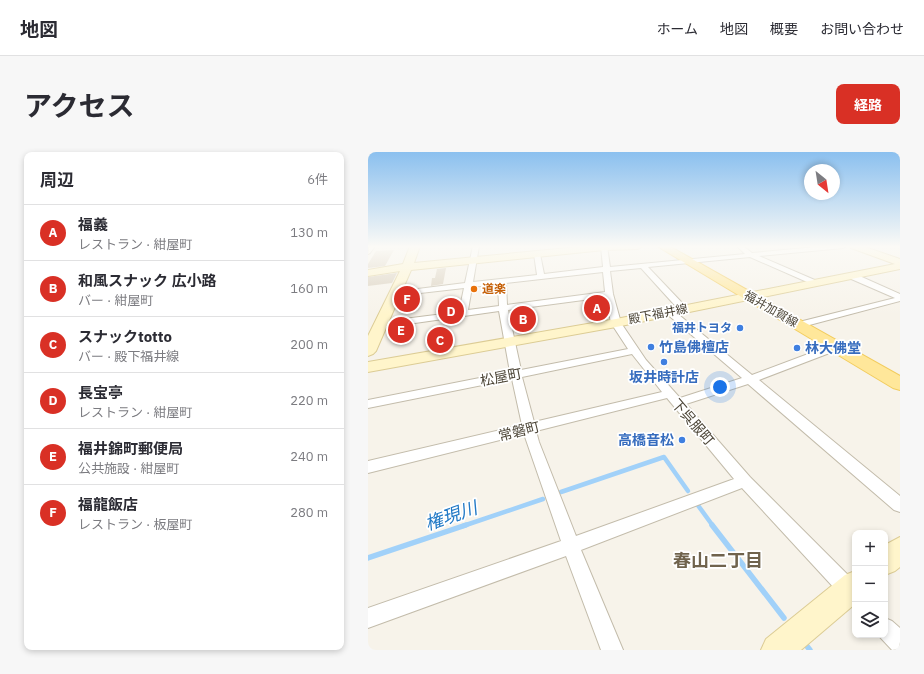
<!DOCTYPE html>
<html lang="ja">
<meta charset="utf-8">
<style>
body{margin:0;font-family:"IBM Plex Sans","Noto Sans JP",sans-serif;background:#f7f7f7;color:#2b2b33}
.controls{position:absolute;right:12px;bottom:12px;display:grid;overflow:hidden;border-radius:8px;box-shadow:0 2px 6px #0003}
.controls button{width:36px;height:36px;display:grid;place-items:center;padding:0;border:0;border-bottom:1px solid #e1e1e2;background:#fff;color:#2b2b33;font:20px sans-serif}
.compass{position:absolute;left:436px;top:12px;width:36px;height:36px;border-radius:50%;background:#fff;box-shadow:0 2px 6px #0003;rotate:150deg}
.you{position:absolute;left:352px;top:235px;width:14px;height:14px;margin:-10px;border:3px solid #fff;border-radius:50%;background:#1a73e8;box-shadow:0 0 0 6px #1a73e833}
.badge{display:grid;place-items:center;width:26px;height:26px;border-radius:50%;background:#d93025;color:#fff;font-size:13px;font-weight:700}
.pin{position:absolute;translate:-50% -50%;border:2px solid #fff;box-shadow:0 1px 4px #0006}
.list{margin:0;padding:0;list-style:none}
h2{display:flex;justify-content:space-between;align-items:center;height:52px;margin:0;padding:0 16px;font-size:17px}
h2 small{font-size:13px;font-weight:400;color:#7c7c81}
.list li{display:grid;grid-template-columns:26px 1fr auto;gap:12px;align-items:center;box-sizing:border-box;height:56px;padding:0 16px;border-top:1px solid #e1e1e2}
.list b{display:block;font-size:15px;white-space:nowrap}
.list p{margin:0;font-size:13px;white-space:nowrap;color:#7c7c81}
.list em{font-size:13px;font-style:normal;color:#7c7c81}
.icon{flex:none;width:22px;height:22px;fill:none;stroke:currentColor;stroke-width:2;stroke-linecap:round;stroke-linejoin:round}
.map{position:relative;flex:none;width:532px;height:498px;overflow:hidden;border-radius:8px}
header{display:flex;align-items:center;gap:24px;box-sizing:border-box;height:56px;padding:0 20px;background:#fff;border-bottom:1px solid #e1e1e2}
header strong{font-size:19px}
nav{display:flex;gap:22px;margin-inline-start:auto;font-size:14px}
.intro{display:flex;align-items:center;justify-content:space-between;box-sizing:border-box;height:96px;padding:0 24px}
h1{margin:0;font-size:28px}
.button{padding:10px 18px;border-radius:8px;background:#d93025;color:#fff;font-size:14px;font-weight:700}
main{display:flex;gap:24px;padding:0 24px}
aside{flex:1;background:#fff;border-radius:8px;box-shadow:0 2px 6px #0003}
.map>svg:first-child{display:block}
.lines{fill:none;stroke-linecap:round;stroke-linejoin:round}
.stream-far1{stroke:#a1d1f9;stroke-width:4.5}
.stream{stroke:#a1d1f9;stroke-width:5.5}
.building{fill:#dad0be}
.street-casing{stroke:#c3bcab;stroke-width:2}
.secondary-casing{stroke:#dccc95;stroke-width:2}
.primary-casing{stroke:#f2cc5d;stroke-width:2}
.street{fill:#fff;fill-rule:evenodd}
.secondary{fill:#fff5cb;fill-rule:evenodd}
.primary{fill:#ffe79a;fill-rule:evenodd}
.food-dot{fill:#e8710a;stroke:#fff;stroke-width:1.5}
.shop-dot{fill:#3f7fe0;stroke:#fff;stroke-width:1.5}
.labels{text-anchor:middle;stroke-width:3.5;stroke-linejoin:round;paint-order:stroke}
.far-food-label{font-size:12px;font-weight:bold;fill:#c56008;stroke:#fff;text-anchor:start}
.far-street-label{font-size:12px;fill:#4c4537;stroke:#fff}
.far-shop-label{font-size:12px;font-weight:bold;fill:#366cbe;stroke:#fff;text-anchor:end}
.shop-label{font-size:14px;font-weight:bold;fill:#366cbe;stroke:#fff;text-anchor:start}
.street-label{font-size:14px;fill:#4c4537;stroke:#fff}
.near-water-label{font-size:18px;font-style:italic;fill:#2179c6;stroke:#fff}
.near-neighbourhood-label{font-size:18px;font-weight:bold;fill:#70634d;stroke:#fff}
</style>
<header>
<strong>地図</strong>
<nav><a>ホーム</a><a>地図</a><a>概要</a><a>お問い合わせ</a></nav>
</header>
<div class="intro"><h1>アクセス</h1><a class="button">経路</a></div>
<main>
<aside>
<h2>周辺<small>6件</small></h2>
<ul class="list">
<li><span class="badge">A</span><div><b>福義</b><p>レストラン · 紺屋町</p></div><em>130 m</em></li>
<li><span class="badge">B</span><div><b>和風スナック 広小路</b><p>バー · 紺屋町</p></div><em>160 m</em></li>
<li><span class="badge">C</span><div><b>スナックtotto</b><p>バー · 殿下福井線</p></div><em>200 m</em></li>
<li><span class="badge">D</span><div><b>長宝亭</b><p>レストラン · 紺屋町</p></div><em>220 m</em></li>
<li><span class="badge">E</span><div><b>福井錦町郵便局</b><p>公共施設 · 紺屋町</p></div><em>240 m</em></li>
<li><span class="badge">F</span><div><b>福龍飯店</b><p>レストラン · 板屋町</p></div><em>280 m</em></li>
</ul>
</aside>
<div class="map">
<svg width="532" height="498" viewBox="0 0 532 498">
<rect width="100%" height="100%" fill="#f7f3ea"/>
<g class="lines">
<g class="stream-far1">
<polyline points="193,340 296,305 320,339"/>
<polyline points="329,352 345,374"/>
<polyline points="95,374 175,347"/>
</g>
<g class="stream">
<polyline points="344,373 416,466"/>
<polyline points="0,406 98,373"/>
<polyline points="438,493 442,498"/>
</g>
</g>
<g class="building">
<polygon points="26,98 17,114 0,116 0,112 8,99"/>
<polygon points="78,116 75,132 63,134 64,126 67,126 69,117"/>
<polygon points="29,121 24,131 0,134 0,125"/>
</g>
<g class="lines">
<defs>
<g id="street">
<polygon points="1,94 7,94 2,101 0,102"/>
<path d="M105,94H111L105,130L169,123L166,102L169,100L172,102L176,122L235,115L233,94H239L242,115L377,102L369,94H375L384,101L459,94H478L475,96L391,104L449,129L450,131L446,133L382,105L280,115L318,155L319,157L318,159H312L273,116L242,119L245,142L253,171L278,208L312,246L374,226L299,162L298,160L299,158H305L384,223L464,193H472L473,195L472,197L391,228L532,344V360L526,358L380,232L318,252L382,325L487,430V454L480,451L374,336L213,398L255,498H233L198,404L0,476V456L193,389L156,282L0,321V309L154,273L144,227L0,256V248L142,220L131,159L12,176L7,173L12,170L91,160L96,136L26,144L22,142L26,140L97,131ZM235,120L237,140L139,153L138,131ZM130,132L131,154L100,158L104,135ZM238,145L243,171L260,197L153,218L140,158ZM264,202L294,240L166,270L154,225ZM299,246L366,327L208,384L171,290L168,279Z"/>
<polygon points="481,122 487,122 532,142 532,149 430,176 427,175 425,173 427,171 527,146 481,126"/>
<polygon points="517,466 524,469 532,476 532,498 524,498 510,483 517,483"/>
</g>
<g id="secondary">
<polygon points="42,94 52,94 46,111 221,94 275,94 270,97 236,98 43,118 8,199 5,202 0,204 0,184 32,119 0,124 0,118 35,112"/>
<polygon points="482,94 494,94 532,107 532,117 248,175 0,220 0,210 248,167 527,112 483,96"/>
<polygon points="532,385 532,415 527,419 517,423 517,393"/>
<polygon points="487,419 487,452 433,498 393,498 398,487 477,423"/>
</g>
<polygon id="primary" points="289,94 301,94 532,224 532,238 525,236"/>
</defs>
<use href="#street" class="street-casing"/>
<use href="#secondary" class="secondary-casing"/>
<use href="#primary" class="primary-casing"/>
<use href="#street" class="street"/>
<use href="#secondary" class="secondary"/>
<use href="#primary" class="primary"/>
</g>
<linearGradient id="sky" x2="0" y2="1"><stop stop-color="#8bc0ef"/><stop offset="0.58" stop-color="#fbfaf6"/><stop offset="1" stop-color="#fbfaf6" stop-opacity="0"/></linearGradient>
<rect width="532" height="163" fill="url(#sky)"/>
<circle class="food-dot" cx="106" cy="137" r="4"/>
<g class="shop-dot">
<circle cx="372" cy="176" r="4"/>
<circle cx="283" cy="195" r="4"/>
<circle cx="429" cy="196" r="4"/>
<circle cx="296" cy="210" r="4"/>
<circle cx="314" cy="288" r="4"/>
</g>
<g class="labels">
<g class="far-food-label">
<text x="114" y="141">道楽</text>
</g>
<g class="far-street-label">
<text transform="translate(403 157) rotate(30)" y="4">福井加賀線</text>
<text transform="translate(290 162) rotate(-11)" y="4">殿下福井線</text>
</g>
<g class="far-shop-label">
<text x="364" y="180">福井トヨタ</text>
</g>
<g class="shop-label">
<text x="291" y="200">竹島佛檀店</text>
<text x="437" y="201">林大佛堂</text>
<text x="296" y="230" text-anchor="middle">坂井時計店</text>
<text x="306" y="293" text-anchor="end">高橋音松</text>
</g>
<g class="street-label">
<text transform="translate(133 225) rotate(-11)" y="5">松屋町</text>
<text transform="translate(325 270) rotate(49)" y="5">下呉服町</text>
<text transform="translate(151 279) rotate(-14)" y="5">常磐町</text>
</g>
<g class="near-water-label">
<text transform="translate(83 364) rotate(-19)" y="6">権現川</text>
</g>
<g class="near-neighbourhood-label">
<text x="350" y="415">春山二丁目</text>
</g>
</g>
</svg>
<div class="controls">
<button>+</button>
<button>−</button>
<button><svg class="icon" aria-label="layers" viewBox="0 0 24 24"><path d="M12 4l9 5-9 5-9-5zM3 14l9 5 9-5"/></svg></button>
</div>
<svg class="compass" viewBox="-18 -18 36 36"><path d="M0-13l5 13h-10z" fill="#e53935"/><path d="M0 13l5-13h-10z" fill="#7c7c81"/></svg>
<div class="you"></div>
<div class="pin badge" style="left:229px;top:156px">A</div>
<div class="pin badge" style="left:155px;top:167px">B</div>
<div class="pin badge" style="left:72px;top:188px">C</div>
<div class="pin badge" style="left:83px;top:159px">D</div>
<div class="pin badge" style="left:33px;top:178px">E</div>
<div class="pin badge" style="left:39px;top:147px">F</div>
</div>
</main>
